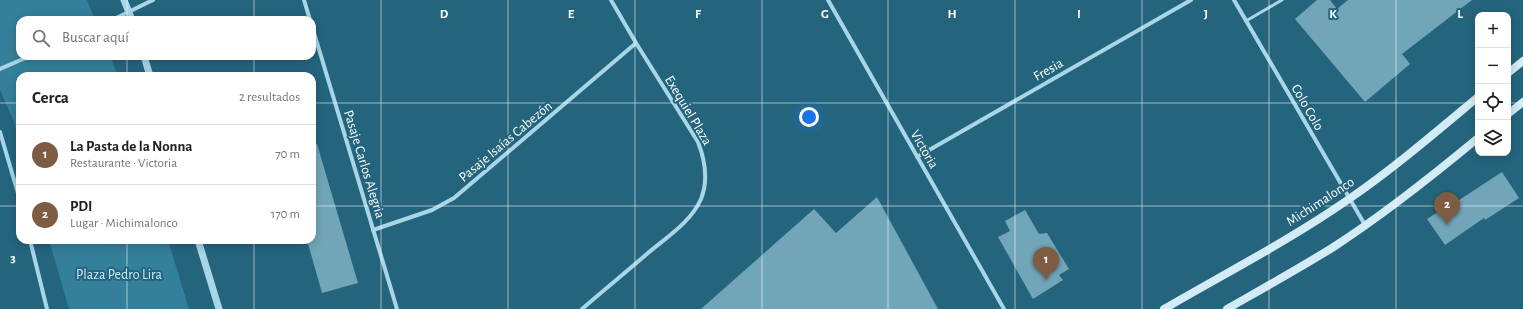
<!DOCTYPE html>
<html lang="es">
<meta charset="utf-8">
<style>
body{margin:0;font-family:"Alegreya Sans",sans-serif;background:#f6f6f6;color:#202124}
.controls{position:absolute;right:12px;top:12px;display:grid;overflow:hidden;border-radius:8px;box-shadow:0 2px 10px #0003}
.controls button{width:36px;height:36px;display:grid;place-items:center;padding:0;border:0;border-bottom:1px solid #e0e0e0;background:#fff;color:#202124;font:20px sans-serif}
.you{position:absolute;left:809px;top:117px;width:14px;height:14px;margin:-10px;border:3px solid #fff;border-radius:50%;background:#1a73e8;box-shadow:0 0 0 6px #1a73e833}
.badge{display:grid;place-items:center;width:26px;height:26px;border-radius:50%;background:#7e5c44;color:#fff;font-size:13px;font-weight:700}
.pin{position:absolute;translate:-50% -33px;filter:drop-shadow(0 1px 2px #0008)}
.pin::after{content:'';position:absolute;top:21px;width:14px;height:12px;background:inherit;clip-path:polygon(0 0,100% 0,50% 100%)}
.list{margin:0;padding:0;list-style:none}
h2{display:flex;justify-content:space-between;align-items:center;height:52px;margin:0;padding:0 16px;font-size:17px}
h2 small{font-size:13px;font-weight:400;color:#757577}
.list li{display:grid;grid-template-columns:26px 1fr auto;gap:12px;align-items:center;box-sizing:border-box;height:60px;padding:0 16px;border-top:1px solid #e0e0e0}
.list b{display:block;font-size:15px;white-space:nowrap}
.list p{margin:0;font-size:13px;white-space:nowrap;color:#757577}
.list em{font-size:13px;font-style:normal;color:#757577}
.icon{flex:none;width:22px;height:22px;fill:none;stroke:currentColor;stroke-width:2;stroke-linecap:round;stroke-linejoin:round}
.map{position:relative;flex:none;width:1523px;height:309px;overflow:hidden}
.search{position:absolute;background:#fff;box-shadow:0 2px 10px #0003;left:16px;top:16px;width:300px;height:44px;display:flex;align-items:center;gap:10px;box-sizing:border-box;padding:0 14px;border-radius:12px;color:#757577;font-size:15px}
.panel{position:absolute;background:#fff;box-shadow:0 2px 10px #0003;left:16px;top:72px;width:300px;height:172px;border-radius:12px}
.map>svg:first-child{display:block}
.green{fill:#347f99}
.building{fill:#71a5b8}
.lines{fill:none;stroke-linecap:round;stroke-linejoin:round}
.service{stroke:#a8d6e6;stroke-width:3}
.minor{stroke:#a8d6e6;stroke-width:4}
.tertiary{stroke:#a8d6e6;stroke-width:7}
.secondary{stroke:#d2ebf5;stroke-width:8}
.grid{fill:none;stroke:#fff;stroke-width:1;stroke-opacity:0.55}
.labels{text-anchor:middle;stroke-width:4;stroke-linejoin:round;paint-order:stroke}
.street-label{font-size:14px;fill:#fff;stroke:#24657d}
.park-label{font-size:14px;fill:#cbeaf5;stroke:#24657d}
.grid-label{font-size:13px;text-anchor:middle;font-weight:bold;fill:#fff;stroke:#24657d;stroke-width:4;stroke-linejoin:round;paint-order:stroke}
</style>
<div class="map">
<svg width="1523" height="309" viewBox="0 0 1523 309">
<rect width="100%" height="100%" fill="#24657d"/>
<g class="green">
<polygon points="0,0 87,0 95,20 20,20 20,56 110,56 118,76 20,76 20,143 14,122 0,90"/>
<polygon points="49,240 168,240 189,309 69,309"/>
</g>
<g class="building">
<polygon points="1317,0 1330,0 1337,9 1348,0 1472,0 1402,54 1410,64 1365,102 1295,19"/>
<polygon points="317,144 358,283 322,293 307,240 312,240 312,145"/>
<polygon points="1502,172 1519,198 1485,220 1484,218 1445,245 1427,219 1449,205 1450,206"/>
<polygon points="877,197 938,309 701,309 814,209 836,233"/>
<polygon points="1025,210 1039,234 1047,233 1069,269 1059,275 1063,280 1033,299 998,237 1010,231 1005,221"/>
</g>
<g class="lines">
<polyline class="service" points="1246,21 1282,0"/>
<g class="minor">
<polyline points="304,0 310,20"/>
<polyline points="828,0 1004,309"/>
<polyline points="1234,0 1365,225"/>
<polyline points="112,20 153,0"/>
<polyline points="312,26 397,309"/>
<polyline points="0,69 30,56"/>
<polyline points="0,132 20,200"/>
<polyline points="917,157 1191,0"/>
<polyline points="373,230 432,210 454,198 636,43"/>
<polyline points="30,240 47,309"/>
<path d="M582,309C604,290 626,272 648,253C667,237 691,222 701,199C709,179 705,160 698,142L636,43L611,0"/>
</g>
<g class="tertiary">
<polyline points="124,0 132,20"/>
<polyline points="144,56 150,76"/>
<polyline points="198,240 219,309"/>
</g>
<g class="secondary">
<polyline points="1508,73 1523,61"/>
<polyline points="1508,114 1523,102"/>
<path d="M1164,309C1226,273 1290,240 1349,199C1394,168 1436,132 1478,97"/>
<path d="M1227,309C1262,289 1298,269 1332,248C1383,215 1431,177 1478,138"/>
</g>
</g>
<path class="grid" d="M127,0V20M254,0V20M381,0V309M508,0V309M635,0V309M762,0V309M888,0V309M1015,0V309M1142,0V309M1269,0V309M1396,0V309M127,56V76M254,56V76M0,103H20M312,103H1478M1508,103H1523M0,206H20M312,206H1523M127,240V309M254,240V309"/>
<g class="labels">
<g class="street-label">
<text transform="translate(1048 69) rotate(-30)" y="5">Fresia</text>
<text transform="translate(1308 107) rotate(60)" y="5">Colo Colo</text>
<text transform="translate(689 110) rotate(59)" y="5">Exequiel Plaza</text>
<text transform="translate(505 141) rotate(-40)" y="5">Pasaje Isaías Cabezón</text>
<text transform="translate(925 149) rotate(60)" y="5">Victoria</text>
<text transform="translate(365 164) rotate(73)" y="5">Pasaje Carlos Alegria</text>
<text transform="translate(1320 201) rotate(-33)" y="5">Michimalonco</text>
</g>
<g class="park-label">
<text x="119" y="279">Plaza Pedro Lira</text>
</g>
</g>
<g class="grid-label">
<text x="444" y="18">D</text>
<text x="571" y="18">E</text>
<text x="698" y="18">F</text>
<text x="825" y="18">G</text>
<text x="952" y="18">H</text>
<text x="1079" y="18">I</text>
<text x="1206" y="18">J</text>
<text x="1333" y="18">K</text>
<text x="1460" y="18">L</text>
<text x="13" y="262">3</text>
</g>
</svg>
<div class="controls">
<button>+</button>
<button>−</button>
<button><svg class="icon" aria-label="locate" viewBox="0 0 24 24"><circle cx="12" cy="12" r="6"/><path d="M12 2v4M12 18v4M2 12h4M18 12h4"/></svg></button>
<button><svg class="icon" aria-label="layers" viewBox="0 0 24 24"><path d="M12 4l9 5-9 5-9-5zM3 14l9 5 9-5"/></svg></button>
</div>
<div class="you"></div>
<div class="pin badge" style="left:1046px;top:280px">1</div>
<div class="pin badge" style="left:1447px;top:225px">2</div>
<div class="search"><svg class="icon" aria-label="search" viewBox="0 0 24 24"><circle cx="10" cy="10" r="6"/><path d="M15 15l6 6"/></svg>Buscar aquí</div>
<section class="panel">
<h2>Cerca<small>2 resultados</small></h2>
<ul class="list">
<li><span class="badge">1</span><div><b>La Pasta de la Nonna</b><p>Restaurante · Victoria</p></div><em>70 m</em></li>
<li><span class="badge">2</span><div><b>PDI</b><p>Lugar · Michimalonco</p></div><em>170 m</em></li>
</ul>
</section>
</div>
